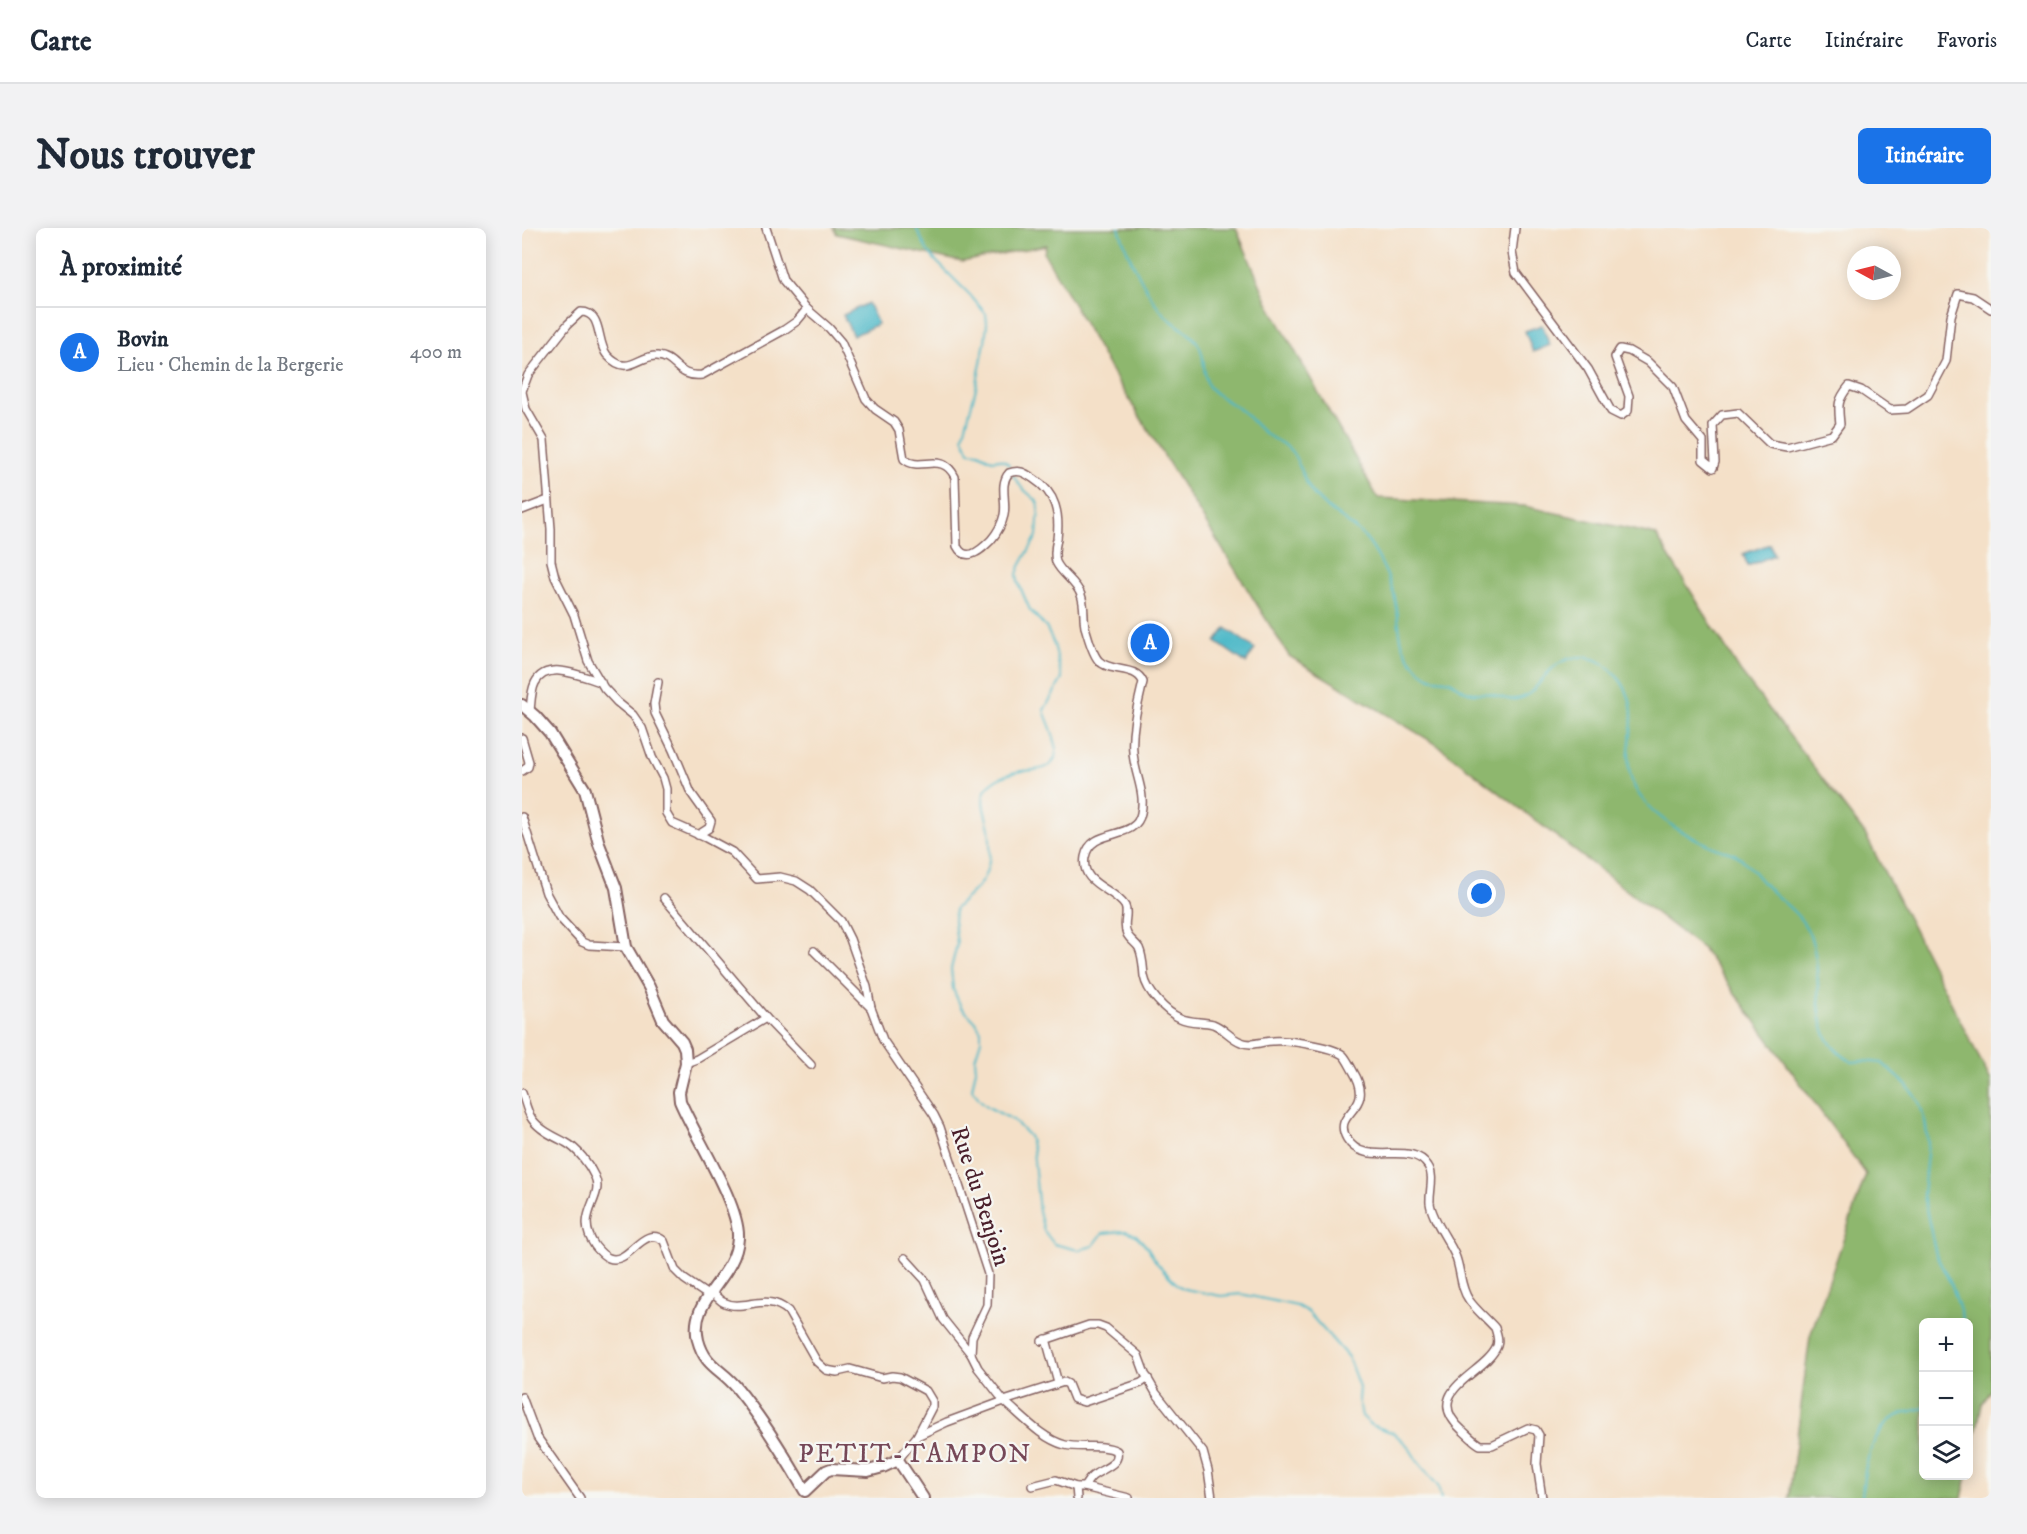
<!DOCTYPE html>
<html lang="fr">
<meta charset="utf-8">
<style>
body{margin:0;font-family:"IM FELL DW Pica",serif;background:#f2f2f3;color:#1f2937}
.controls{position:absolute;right:18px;bottom:18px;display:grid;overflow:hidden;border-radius:9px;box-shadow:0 3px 15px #0003}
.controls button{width:54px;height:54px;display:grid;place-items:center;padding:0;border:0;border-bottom:2px solid #e0e1e3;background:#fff;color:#1f2937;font:30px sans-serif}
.compass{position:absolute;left:1325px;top:18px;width:54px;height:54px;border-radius:50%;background:#fff;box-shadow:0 3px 15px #0003;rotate:277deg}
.you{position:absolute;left:960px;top:666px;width:21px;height:21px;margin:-15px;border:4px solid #fff;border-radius:50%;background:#1a73e8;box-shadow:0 0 0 9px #1a73e833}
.badge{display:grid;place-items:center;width:39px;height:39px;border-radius:50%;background:#1a73e8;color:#fff;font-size:20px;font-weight:700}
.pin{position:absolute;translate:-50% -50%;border:3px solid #fff;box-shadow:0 2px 6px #0006}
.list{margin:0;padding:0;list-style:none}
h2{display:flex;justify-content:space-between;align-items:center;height:78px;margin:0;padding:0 24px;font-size:26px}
h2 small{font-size:20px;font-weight:400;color:#747a83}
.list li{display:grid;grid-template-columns:39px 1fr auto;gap:18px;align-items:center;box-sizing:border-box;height:90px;padding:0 24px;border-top:2px solid #e0e1e3}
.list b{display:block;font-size:22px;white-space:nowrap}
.list p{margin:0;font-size:20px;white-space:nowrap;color:#747a83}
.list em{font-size:20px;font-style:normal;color:#747a83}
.icon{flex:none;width:33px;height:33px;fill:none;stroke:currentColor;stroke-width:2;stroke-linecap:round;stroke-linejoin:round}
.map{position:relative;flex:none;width:1469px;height:1270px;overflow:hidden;border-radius:9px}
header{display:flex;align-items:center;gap:36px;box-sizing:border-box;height:84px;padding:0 30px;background:#fff;border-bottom:2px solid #e0e1e3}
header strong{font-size:28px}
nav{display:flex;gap:33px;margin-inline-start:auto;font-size:21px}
.intro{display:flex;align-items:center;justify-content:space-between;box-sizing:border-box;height:144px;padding:0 36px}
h1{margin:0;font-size:42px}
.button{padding:15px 27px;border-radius:9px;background:#1a73e8;color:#fff;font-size:21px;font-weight:700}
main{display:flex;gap:36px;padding:0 36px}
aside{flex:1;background:#fff;border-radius:9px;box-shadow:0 3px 15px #0003}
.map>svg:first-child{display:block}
.forest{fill:#8eb76e;stroke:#6c6b4c;stroke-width:1.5}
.water{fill:#4cb8c7;stroke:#4b6c79;stroke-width:1.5}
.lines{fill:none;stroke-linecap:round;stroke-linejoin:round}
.stream{stroke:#4cb8c7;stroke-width:2}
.street-casing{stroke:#866362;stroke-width:10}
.secondary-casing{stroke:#866362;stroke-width:14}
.street{stroke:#fff;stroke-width:7}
.secondary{stroke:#fff;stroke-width:10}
.labels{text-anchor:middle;stroke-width:4.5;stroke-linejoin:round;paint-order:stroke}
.street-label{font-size:24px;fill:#4a1f2b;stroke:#f6f6f2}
.quarter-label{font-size:27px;letter-spacing:1.5px;fill:#764858;stroke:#f6f6f2}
</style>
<header>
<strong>Carte</strong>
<nav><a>Carte</a><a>Itinéraire</a><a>Favoris</a></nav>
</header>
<div class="intro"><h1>Nous trouver</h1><a class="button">Itinéraire</a></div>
<main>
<aside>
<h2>À proximité<small></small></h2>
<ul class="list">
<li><span class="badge">A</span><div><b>Bovin</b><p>Lieu · Chemin de la Bergerie</p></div><em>400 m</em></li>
</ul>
</aside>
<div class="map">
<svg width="1469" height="1270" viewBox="0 0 1469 1270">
<rect width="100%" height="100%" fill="#f6f6f2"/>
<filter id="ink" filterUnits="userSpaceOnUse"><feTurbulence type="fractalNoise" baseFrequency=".0167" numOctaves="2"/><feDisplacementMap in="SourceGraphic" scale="12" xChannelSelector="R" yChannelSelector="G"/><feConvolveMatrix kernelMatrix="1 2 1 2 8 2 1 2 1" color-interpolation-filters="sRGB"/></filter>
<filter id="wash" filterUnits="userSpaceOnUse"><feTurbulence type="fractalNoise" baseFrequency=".008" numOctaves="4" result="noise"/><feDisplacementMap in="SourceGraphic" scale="24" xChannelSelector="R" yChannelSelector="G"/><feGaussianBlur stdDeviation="1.35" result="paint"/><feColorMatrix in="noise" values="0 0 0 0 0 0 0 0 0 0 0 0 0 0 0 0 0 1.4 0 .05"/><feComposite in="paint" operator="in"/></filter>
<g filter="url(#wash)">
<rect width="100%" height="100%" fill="#f4e0c8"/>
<polygon class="forest" points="311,0 714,0 746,75 856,270 1002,278 1134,307 1218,443 1343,606 1469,853 1469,1163 1460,1176 1447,1240 1446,1094 1402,1094 1402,1248 1445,1248 1440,1270 1267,1270 1288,1108 1344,946 1181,721 914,516 767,428 590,144 522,25 524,17 440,34 315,6"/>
<g class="water">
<polygon points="346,75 356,96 331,108 321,87"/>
<polygon points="1020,97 1028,117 1011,124 1003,103"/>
<polygon points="1248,316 1252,327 1226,338 1221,326"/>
<polygon points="704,400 733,421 724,435 694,414"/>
</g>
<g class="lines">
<g class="stream">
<polyline points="394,0 405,22 413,32 447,66 464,86 465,96 463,114 454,160 441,209 447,224 457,225 470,232 477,231 483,233 487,237"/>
<path d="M597,0C605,26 626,71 646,90C655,98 668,104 675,114C684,127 680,143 686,157C690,166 713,177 721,184C729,191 735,200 744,206C753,213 763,215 770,224C780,238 781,256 794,269C808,285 829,294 843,310C855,324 867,349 872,367C880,394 872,416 894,438C898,443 903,447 909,450C915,452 922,451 928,453C934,456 938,461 944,463C952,467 961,464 969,466C978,468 984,473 994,471C1012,469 1019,449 1032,439C1053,422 1077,428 1094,447C1131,489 1088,527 1118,568C1137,594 1166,608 1196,621C1202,623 1209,624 1214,627C1227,635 1235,649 1245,659C1258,672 1276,684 1285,701C1303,735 1289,784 1307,813C1312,822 1321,828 1330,834L1341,833L1360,835L1384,856L1397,874L1403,893L1406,914L1401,967L1414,1027L1430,1058L1442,1094"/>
<path d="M490,246L500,260L514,272L517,279L515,308L498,338L495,346L496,354L508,382L524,399L532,416L540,451L522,482C526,495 534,508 534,522C535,542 515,542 501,543C490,544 470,551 464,561C457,573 465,589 467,601C469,617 469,637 461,651C455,663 441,671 433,681L432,693L435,716L429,741L431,761L439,779L453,793L459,803V812L453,831L454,841L450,861L458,872L466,879L491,892L507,908L511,922L517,984L522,1003L532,1016L556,1022L571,1018L581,1005L604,1003L614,1007L626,1020L634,1034L646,1047L657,1058L663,1061L699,1068L719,1066L775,1078L786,1084L826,1129L837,1159L836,1172L840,1188L849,1197L872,1205L886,1218L896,1234L916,1258L919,1270"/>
<path d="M1340,1270C1341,1245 1347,1212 1366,1194C1375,1186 1390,1183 1402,1180"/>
</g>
</g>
</g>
<g filter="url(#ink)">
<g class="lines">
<defs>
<g id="street">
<path d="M244,0L261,52L285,81L307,100L319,114L344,171L353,181L372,194L377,202L382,231C398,245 420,222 433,249L435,318C438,324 442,328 450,326C457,324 463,318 469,312C475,305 480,296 482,287C485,274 477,256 487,245C498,241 503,245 512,251C534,265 538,286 535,311C533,319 532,326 534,334C540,347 554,353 559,367C563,377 561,388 563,399C566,408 570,426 577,433C589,445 614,437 621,454C616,476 609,501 611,524C612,545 624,564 619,585C614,614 569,598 563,629C558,657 592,660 603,678C607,686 600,696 605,706C608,712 614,715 617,720C621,729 621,738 622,748C625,764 644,784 658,790C668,795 680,793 691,796C702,800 708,810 719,814C730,819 740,813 751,813C766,812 809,818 821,827C825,831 828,838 831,843C856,884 808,882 825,911C843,941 889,911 906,938C913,948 907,964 908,975C910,991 926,1011 933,1027C939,1041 938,1060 947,1072C954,1082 965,1091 973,1100C975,1106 977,1112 975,1118C964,1146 897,1163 940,1202C946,1207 951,1213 958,1217H970L1006,1200L1014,1202L1017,1207L1015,1236L1020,1270"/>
<path d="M993,0L990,24L994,45L1066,141L1089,183L1099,188L1106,183L1107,168L1093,129L1098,121L1107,123L1126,134L1151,159L1164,193L1181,213V232L1191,240L1193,234L1191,197L1200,187L1216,185L1248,216L1265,219L1310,207L1318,196C1316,177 1315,173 1327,158L1339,162L1368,182L1385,181L1406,167L1424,133L1429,88L1436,66L1451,69L1469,81"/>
<path d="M0,163L6,147L46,96L59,84C81,84 74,114 85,127C106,150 116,127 135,128C155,129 154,150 180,147L262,102L275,93L285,81"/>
<polyline points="0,164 4,181 22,212 29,301 29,333 33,349 52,387 66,433 82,460 95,474 111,487 120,500 130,529 141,550 144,561 144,585 150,595 184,610 210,624 235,651 258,649 274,653 288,662 319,693 328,711 345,759 349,780 361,812 412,887 418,899 466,1046 465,1077 450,1109 449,1126 456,1140 482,1173 542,1154 546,1156 552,1171 562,1174 619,1155 626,1150"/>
<polyline points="0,282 26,272"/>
<polyline points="136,454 132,476 133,485 151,522 169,565 189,593 187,600 176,607"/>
<path d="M8,483C9,474 9,463 13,455C25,431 61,449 79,454"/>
<polyline points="0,510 7,534 6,539 0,543"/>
<polyline points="0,589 24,665 37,689 60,714 67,717 104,719"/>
<polyline points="142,670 244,790 289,837"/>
<polyline points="292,723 349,780"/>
<polyline points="164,835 175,831 244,790"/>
<path d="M0,865C3,873 5,884 10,891C18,902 31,908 43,914C56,921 67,936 73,949C83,971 51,986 73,1018C77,1023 81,1028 87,1030C107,1038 121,995 142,1013L153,1042L162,1051L187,1068"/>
<polyline points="383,1030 403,1052 421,1091 449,1126"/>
<path d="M190,1064C193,1067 197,1072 201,1074C222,1085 243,1063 266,1083L295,1134L304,1142L315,1144L328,1141L360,1150L370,1148L378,1149L404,1163L410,1173V1179L396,1206"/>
<polyline points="524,1111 536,1155"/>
<polyline points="520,1113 567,1097 576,1097 584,1100 616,1127 623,1146 634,1165 681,1224 686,1242 690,1270"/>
<polyline points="0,1169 15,1209 58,1270"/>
<path d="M376,1232L395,1208L425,1194L482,1173C500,1188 520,1211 543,1217C559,1221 580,1215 595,1223C598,1237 581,1240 572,1247C567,1250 565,1255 562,1259L607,1270"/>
<polyline points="510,1258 534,1252 554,1259 562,1259"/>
<polyline points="554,1259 555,1270"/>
</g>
<path id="secondary" d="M0,477L13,488L28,505L63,562L77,616L94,660L104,719L127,759L141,792L160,814L163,821L164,835L157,864L158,873C172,907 218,977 216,1010C214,1051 166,1070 176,1112C183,1139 200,1141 215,1160C241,1192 263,1228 283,1263L304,1243L309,1241L346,1243L361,1239L376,1232L401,1270"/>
</defs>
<use href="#street" class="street-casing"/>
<use href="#secondary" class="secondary-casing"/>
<use href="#street" class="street"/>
<use href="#secondary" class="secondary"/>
</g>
</g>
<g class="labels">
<g class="street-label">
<text transform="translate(459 968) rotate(72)" y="8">Rue du Benjoin</text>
</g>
<g class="quarter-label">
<text x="393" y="1234">PETIT-TAMPON</text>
</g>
</g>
</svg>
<div class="controls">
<button>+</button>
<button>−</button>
<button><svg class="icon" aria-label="layers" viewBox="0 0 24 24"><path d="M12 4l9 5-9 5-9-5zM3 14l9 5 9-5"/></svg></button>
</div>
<svg class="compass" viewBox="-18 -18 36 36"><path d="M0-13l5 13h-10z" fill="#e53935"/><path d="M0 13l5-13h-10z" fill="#747a83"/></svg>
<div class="you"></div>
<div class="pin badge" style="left:628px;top:415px">A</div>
</div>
</main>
